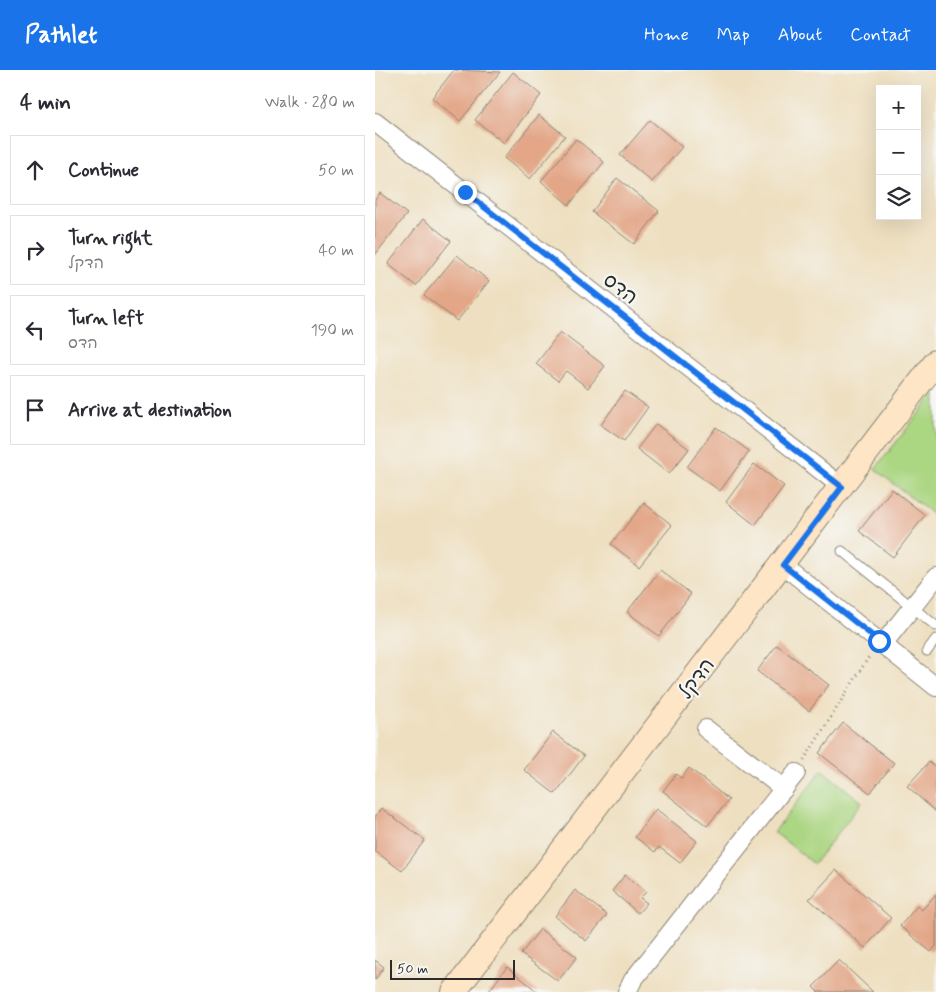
<!DOCTYPE html>
<meta charset="utf-8">
<style>
body{margin:0;font-family:Mynerve,"Playpen Sans Hebrew",sans-serif;background:#f7f7f7;color:#2b2b33}
.controls{position:absolute;right:15px;top:15px;display:grid;overflow:hidden;border-radius:0px;box-shadow:0 5px 20px #0002}
.controls button{width:45px;height:45px;display:grid;place-items:center;padding:0;border:0;border-bottom:1px solid #e1e1e2;background:#fff;color:#2b2b33;font:25px sans-serif}
.scale{position:absolute;left:15px;bottom:12px;width:125px;box-sizing:border-box;padding-left:5px;border:2px solid #2b2b2b;border-top:0;font-size:14px;line-height:18px;white-space:nowrap;color:#2b2b2b;-webkit-text-stroke:4px #f6f6f2;paint-order:stroke}
.stop{position:absolute;width:15px;height:15px;margin:-11px;border:4px solid #1a73e8;border-radius:50%;background:#fff}
.stop.end{background:#1a73e8;border-color:#fff;box-shadow:0 1px 5px #0008}
.list{margin:0;padding:0;list-style:none}
h2{display:flex;justify-content:space-between;align-items:center;height:65px;margin:0;padding:0 20px;font-size:21px}
h2 small{font-size:16px;font-weight:400;color:#7c7c81}
.list li{display:grid;grid-template-columns:32px 1fr auto;gap:15px;align-items:center;box-sizing:border-box;height:70px;margin:0 10px 10px;padding:0 10px;border:1px solid #e1e1e2;border-radius:0px}
.list b{display:block;font-size:19px;white-space:nowrap}
.list p{margin:0;font-size:16px;white-space:nowrap;color:#7c7c81}
.list em{font-size:16px;font-style:normal;color:#7c7c81}
.icon{flex:none;width:28px;height:28px;fill:none;stroke:currentColor;stroke-width:2;stroke-linecap:round;stroke-linejoin:round}
.map{position:relative;flex:none;width:561px;height:922px;overflow:hidden}
header{display:flex;align-items:center;gap:30px;box-sizing:border-box;height:70px;padding:0 25px;background:#1a73e8;color:#fff}
header strong{font-size:24px}
nav{display:flex;gap:28px;margin-inline-start:auto;font-size:18px}
main{display:flex}
aside{flex:1;background:#fff}
.map>svg:first-child{display:block}
.green{fill:#abd682;stroke:#6b8056}
.building{fill:#e3a687}
.lines{fill:none;stroke-linecap:round;stroke-linejoin:round}
.lane-casing{stroke:#8c8576;stroke-width:11}
.street-casing{stroke:#8c8576;stroke-width:20}
.secondary-casing{stroke:#8c8576;stroke-width:26}
.path{stroke:#8c8576;stroke-width:3;stroke-dasharray:1 4;stroke-linecap:butt}
.lane{stroke:#fff;stroke-width:9}
.street{stroke:#fff;stroke-width:18}
.secondary{stroke:#fde5c5;stroke-width:24}
.route{stroke:#1a73e8;stroke-width:6}
.labels{text-anchor:middle;stroke-width:4.5;stroke-linejoin:round;paint-order:stroke}
.street-label{font-size:20px;fill:#2b2b2b;stroke:#f6f6f2}
</style>
<header>
<strong>Pathlet</strong>
<nav><a>Home</a><a>Map</a><a>About</a><a>Contact</a></nav>
</header>
<main>
<aside>
<h2>4 min<small>Walk · 280 m</small></h2>
<ul class="list">
<li><svg class="icon" aria-label="ahead" viewBox="0 0 24 24"><path d="M12 20V5M6 11l6-6 6 6"/></svg><div><b>Continue</b></div><em>50 m</em></li>
<li><svg class="icon" aria-label="right" viewBox="0 0 24 24"><path d="M7 20v-9h11M14 6l5 5-5 5"/></svg><div><b>Turn right</b><p>הדקל</p></div><em>40 m</em></li>
<li><svg class="icon" aria-label="left" viewBox="0 0 24 24"><path d="M17 20v-9H6M10 6l-5 5 5 5"/></svg><div><b>Turn left</b><p>הדס</p></div><em>190 m</em></li>
<li><svg class="icon" aria-label="arrive" viewBox="0 0 24 24"><path d="M6 21V4h12l-3 4 3 4H6"/></svg><div><b>Arrive at destination</b></div></li>
</ul>
</aside>
<div class="map">
<svg width="561" height="922" viewBox="0 0 561 922">
<rect width="100%" height="100%" fill="#f6f6f2"/>
<filter id="ink" filterUnits="userSpaceOnUse"><feTurbulence type="fractalNoise" baseFrequency=".02" numOctaves="2"/><feDisplacementMap in="SourceGraphic" scale="10" xChannelSelector="R" yChannelSelector="G"/><feConvolveMatrix kernelMatrix="1 2 1 2 8 2 1 2 1" color-interpolation-filters="sRGB"/></filter>
<filter id="wash" filterUnits="userSpaceOnUse"><feTurbulence type="fractalNoise" baseFrequency=".0096" numOctaves="4" result="noise"/><feDisplacementMap in="SourceGraphic" scale="20" xChannelSelector="R" yChannelSelector="G"/><feGaussianBlur stdDeviation="1.12" result="paint"/><feColorMatrix in="noise" values="0 0 0 0 0 0 0 0 0 0 0 0 0 0 0 0 0 1.4 0 .05"/><feComposite in="paint" operator="in"/></filter>
<g filter="url(#wash)">
<rect width="100%" height="100%" fill="#eedfc0"/>
<g class="green">
<polygon points="561,322 561,447 500,399"/>
<polygon points="447,700 487,732 439,794 399,762"/>
</g>
<g id="blocks">
<g class="building">
<polygon points="79,0 125,2 85,51 57,28"/>
<polygon points="138,2 166,25 129,73 100,50"/>
<polygon points="164,45 190,66 155,109 129,88"/>
<polygon points="275,50 307,77 277,112 245,85"/>
<polygon points="201,69 229,92 194,135 166,111"/>
<polygon points="242,108 284,141 259,174 217,142"/>
<polygon points="5,123 32,144 0,185 0,130"/>
<polygon points="48,149 76,171 41,216 13,194"/>
<polygon points="82,185 114,211 82,251 49,225"/>
<polygon points="185,262 230,296 213,318 191,301 183,311 161,294"/>
<polygon points="250,321 273,337 249,371 226,355"/>
<polygon points="281,354 314,379 294,404 262,379"/>
<polygon points="341,357 374,381 345,421 312,397"/>
<polygon points="379,394 409,416 380,455 351,432"/>
<polygon points="517,419 550,445 518,487 484,461"/>
<polygon points="269,433 297,455 264,496 236,474"/>
<polygon points="285,500 316,524 284,566 252,542"/>
<polygon points="402,575 454,615 434,641 382,601"/>
<polygon points="468,653 519,693 495,723 444,683"/>
<polygon points="178,662 209,686 180,724 149,700"/>
<polygon points="554,692 561,698 561,742 532,716"/>
<polygon points="314,698 354,730 332,756 288,721 301,704 306,708"/>
<polygon points="6,738 50,770 27,801 0,781 0,747"/>
<polygon points="281,739 322,771 305,793 284,777 280,782 260,767"/>
<polygon points="461,800 516,848 490,878 434,829"/>
<polygon points="250,805 271,822 265,828 272,833 263,843 237,821"/>
<polygon points="200,820 232,845 211,871 180,846"/>
<polygon points="561,824 561,876 556,882 525,856 542,836 547,840"/>
<polygon points="165,859 202,887 183,911 146,884"/>
<polygon points="0,890 9,897 0,910"/>
<polygon points="464,890 498,922 443,922 438,917"/>
<polygon points="132,897 163,922 115,922 114,921"/>
</g>
</g>
</g>
<g filter="url(#ink)">
<use href="#blocks" fill-opacity="0" stroke="#8c8576" stroke-width="1"/>
<g class="lines">
<defs>
<g id="lane">
<polyline points="467,481 561,556"/>
<polyline points="552,581 561,569"/>
</g>
<g id="street">
<polyline points="0,52 467,417"/>
<polyline points="408,495 561,617"/>
<polyline points="508,574 561,507"/>
<polyline points="331,659 409,719"/>
<polyline points="252,922 258,910 421,703"/>
</g>
<polyline id="secondary" points="79,922 561,292"/>
</defs>
<use href="#lane" class="lane-casing"/>
<use href="#street" class="street-casing"/>
<use href="#secondary" class="secondary-casing"/>
<polyline class="path" points="429,690 495,585"/>
<use href="#lane" class="lane"/>
<use href="#street" class="street"/>
<use href="#secondary" class="secondary"/>
</g>
</g>
<g class="lines" filter="url(#ink)">
<polyline class="route" points="90,122 467,417 408,495 504,571"/>
</g>
<g class="labels">
<g class="street-label">
<text transform="translate(246 218) rotate(38)" y="7">הדס</text>
<text transform="translate(321 608) rotate(-53)" y="7">הדקל</text>
</g>
</g>
</svg>
<div class="controls">
<button>+</button>
<button>−</button>
<button><svg class="icon" aria-label="layers" viewBox="0 0 24 24"><path d="M12 4l9 5-9 5-9-5zM3 14l9 5 9-5"/></svg></button>
</div>
<div class="scale">50 m</div>
<div class="stop" style="left:504px;top:571px"></div>
<div class="stop end" style="left:90px;top:122px"></div>
</div>
</main>
